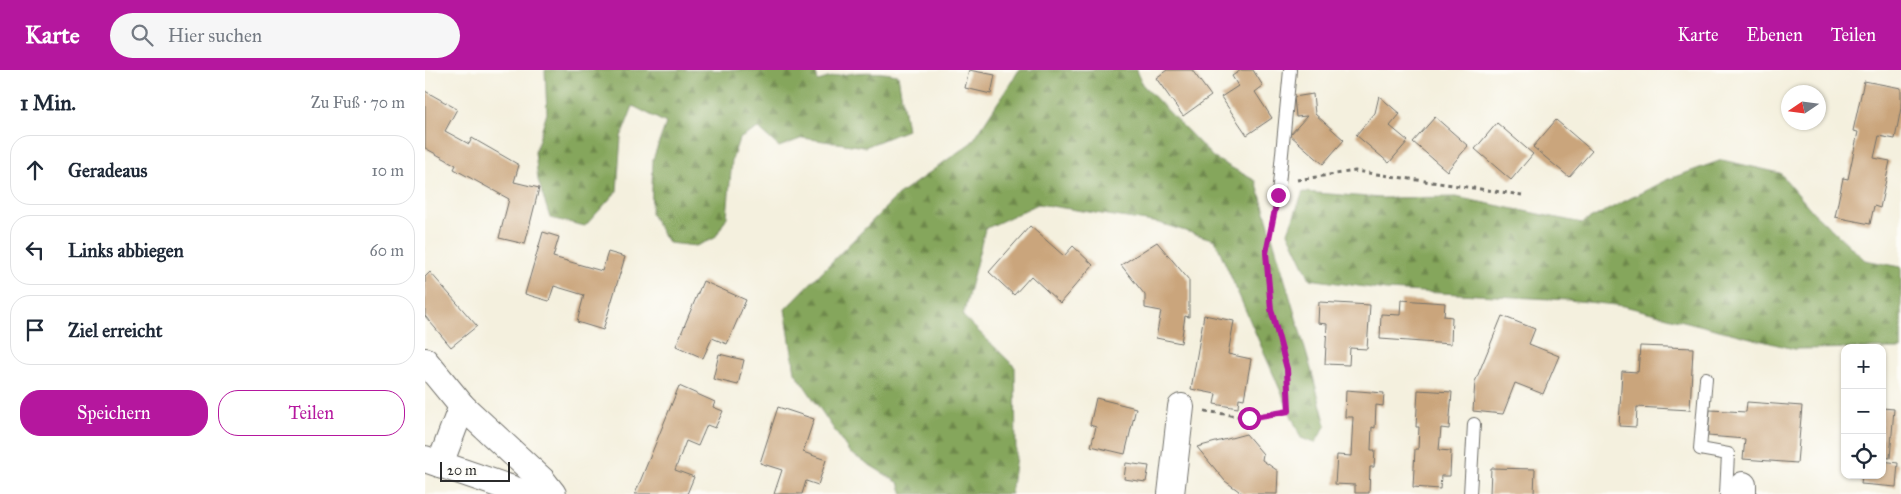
<!DOCTYPE html>
<html lang="de">
<meta charset="utf-8">
<style>
body{margin:0;font-family:"IM FELL Great Primer",serif;background:#f6f6f7;color:#1f2937}
.controls{position:absolute;right:15px;bottom:15px;display:grid;overflow:hidden;border-radius:10px;box-shadow:0 1px 4px #0004}
.controls button{width:45px;height:45px;display:grid;place-items:center;padding:0;border:0;border-bottom:1px solid #e0e1e3;background:#fff;color:#1f2937;font:25px sans-serif}
.compass{position:absolute;left:1356px;top:15px;width:45px;height:45px;border-radius:50%;background:#fff;box-shadow:0 1px 4px #0004;rotate:257deg}
.scale{position:absolute;left:15px;bottom:12px;width:70px;box-sizing:border-box;padding-left:5px;border:2px solid #2b2b2b;border-top:0;font-size:14px;line-height:18px;white-space:nowrap;color:#2b2b2b;-webkit-text-stroke:4px #fdfcf7;paint-order:stroke}
.stop{position:absolute;width:15px;height:15px;margin:-11px;border:4px solid #b5179e;border-radius:50%;background:#fff}
.stop.end{background:#b5179e;border-color:#fff;box-shadow:0 1px 5px #0008}
.list{margin:0;padding:0;list-style:none}
h2{display:flex;justify-content:space-between;align-items:center;height:65px;margin:0;padding:0 20px;font-size:21px}
h2 small{font-size:16px;font-weight:400;color:#747a83}
.list li{display:grid;grid-template-columns:32px 1fr auto;gap:15px;align-items:center;box-sizing:border-box;height:70px;margin:0 10px 10px;padding:0 10px;border:1px solid #e0e1e3;border-radius:20px}
.list b{display:block;font-size:19px;white-space:nowrap}
.list em{font-size:16px;font-style:normal;color:#747a83}
.actions{display:flex;gap:10px;padding:15px 20px}
.actions a{flex:1;padding:11px 0;border:1px solid #b5179e;border-radius:20px;text-align:center;font-size:18px;color:#b5179e}
.actions .main{background:#b5179e;color:#fff}
.icon{flex:none;width:28px;height:28px;fill:none;stroke:currentColor;stroke-width:2;stroke-linecap:round;stroke-linejoin:round}
.map{position:relative;flex:none;width:1476px;height:424px;overflow:hidden}
header{display:flex;align-items:center;gap:30px;box-sizing:border-box;height:70px;padding:0 25px;background:#b5179e;color:#fff}
header strong{font-size:24px}
nav{display:flex;gap:28px;margin-inline-start:auto;font-size:18px}
.search{width:350px;height:45px;background:#f6f6f7;display:flex;align-items:center;gap:12px;box-sizing:border-box;padding:0 18px;border-radius:28px;color:#747a83;font-size:19px}
main{display:flex}
aside{flex:1;background:#fff}
.map>svg:first-child{display:block}
.forest{fill:url(#forest-firs);stroke:#586843}
.building{fill:#caa57c}
.lines{fill:none;stroke-linecap:round;stroke-linejoin:round}
.service-casing{stroke:#71706a;stroke-width:14}
.minor-casing{stroke:#71706a;stroke-width:28}
.path{stroke:#71706a;stroke-width:3;stroke-dasharray:4 4;stroke-linecap:butt}
.service{stroke:#fff;stroke-width:12}
.minor{stroke:#fff;stroke-width:26}
.route{stroke:#b5179e;stroke-width:6}
</style>
<header>
<strong>Karte</strong>
<div class="search"><svg class="icon" aria-label="search" viewBox="0 0 24 24"><circle cx="10" cy="10" r="6"/><path d="M15 15l6 6"/></svg>Hier suchen</div>
<nav><a>Karte</a><a>Ebenen</a><a>Teilen</a></nav>
</header>
<main>
<aside>
<h2>1 Min.<small>Zu Fuß · 70 m</small></h2>
<ul class="list">
<li><svg class="icon" aria-label="ahead" viewBox="0 0 24 24"><path d="M12 20V5M6 11l6-6 6 6"/></svg><div><b>Geradeaus</b></div><em>10 m</em></li>
<li><svg class="icon" aria-label="left" viewBox="0 0 24 24"><path d="M17 20v-9H6M10 6l-5 5 5 5"/></svg><div><b>Links abbiegen</b></div><em>60 m</em></li>
<li><svg class="icon" aria-label="arrive" viewBox="0 0 24 24"><path d="M6 21V4h12l-3 4 3 4H6"/></svg><div><b>Ziel erreicht</b></div></li>
</ul>
<div class="actions"><a class="main">Speichern</a><a>Teilen</a></div>
</aside>
<div class="map">
<svg width="1476" height="424" viewBox="0 0 1476 424">
<defs>
<pattern id="forest-firs" width="22" height="20" patternUnits="userSpaceOnUse" patternTransform="scale(1.25)"><rect width="22" height="20" fill="#85a65b"/><path d="M5 1l3.5 6h-7zM16 11l3.5 6h-7z" fill="#6d874b"/></pattern>
</defs>
<rect width="100%" height="100%" fill="#fdfcf7"/>
<filter id="ink" filterUnits="userSpaceOnUse"><feTurbulence type="fractalNoise" baseFrequency=".02" numOctaves="2"/><feDisplacementMap in="SourceGraphic" scale="10" xChannelSelector="R" yChannelSelector="G"/><feConvolveMatrix kernelMatrix="1 2 1 2 8 2 1 2 1" color-interpolation-filters="sRGB"/></filter>
<filter id="wash" filterUnits="userSpaceOnUse"><feTurbulence type="fractalNoise" baseFrequency=".0096" numOctaves="4" result="noise"/><feDisplacementMap in="SourceGraphic" scale="20" xChannelSelector="R" yChannelSelector="G"/><feGaussianBlur stdDeviation="1.12" result="paint"/><feColorMatrix in="noise" values="0 0 0 0 0 0 0 0 0 0 0 0 0 0 0 0 0 1.4 0 .05"/><feComposite in="paint" operator="in"/></filter>
<g filter="url(#wash)">
<rect width="100%" height="100%" fill="#f4f0de"/>
<g class="forest">
<path d="M120,0H390L393,11C420,2 445,0 473,5L482,60L440,77L378,68L354,77L333,58L314,69L307,90L302,147L290,168L271,176L243,173L226,144L228,89L241,53L208,36L196,67L192,121L160,156L125,148L113,110L110,82L122,43Z"/>
<polygon points="594,0 712,0 717,14 789,88 831,111 886,299 901,355 890,373 876,368 790,170 734,153 613,134 560,159 538,246 590,297 591,386 586,424 478,424 474,413 425,383 370,302 360,239 472,126 547,72"/>
<polygon points="1297,90 1355,103 1388,142 1440,190 1476,197 1476,279 1457,279 1457,278 1369,279 1199,236 1144,230 961,220 885,209 863,162 878,122 957,128 1031,127 1157,153 1241,110"/>
</g>
<g id="blocks">
<g class="building">
<polygon points="544,0 570,5 566,24 540,18"/>
<polygon points="742,0 767,0 786,26 758,46 731,8"/>
<polygon points="816,0 828,0 838,16 830,22 847,48 822,65 796,27 813,16 807,6"/>
<polygon points="1439,11 1476,18 1476,38 1470,69 1454,66 1449,88 1465,91 1455,138 1449,136 1445,154 1410,147 1418,108 1423,109 1433,62 1428,61"/>
<polygon points="0,21 32,39 20,61 44,74 47,68 94,95 89,112 114,118 100,174 74,168 84,129 29,99 31,95 0,78"/>
<polygon points="888,24 890,44 919,70 898,94 865,65 882,46 871,47 869,27"/>
<polygon points="954,26 975,44 965,56 983,71 964,93 931,65 950,43"/>
<polygon points="1010,47 1043,76 1022,101 988,72"/>
<polygon points="1131,50 1167,81 1144,107 1108,77"/>
<polygon points="1072,53 1108,84 1086,110 1050,79"/>
<polygon points="605,156 639,186 648,176 668,195 635,233 606,206 589,225 564,202"/>
<polygon points="118,162 134,167 128,187 177,201 183,182 200,187 178,260 152,252 159,225 129,216 124,231 100,224"/>
<polygon points="732,172 764,210 764,247 760,246 756,273 731,268 736,241 720,238 720,225 696,195"/>
<polygon points="5,202 52,256 26,277 0,246 0,207"/>
<polygon points="278,211 321,230 302,274 287,268 278,288 251,276"/>
<polygon points="976,230 1020,233 1019,246 1027,247 1026,274 955,269 956,244 975,245"/>
<polygon points="894,232 945,235 942,279 925,278 924,295 900,294 902,254 893,253"/>
<polygon points="779,245 809,251 803,284 826,289 819,329 814,328 813,338 789,334 791,324 766,319"/>
<polygon points="1077,246 1110,259 1104,274 1134,286 1118,324 1090,313 1078,344 1048,341 1050,312"/>
<polygon points="1215,276 1268,278 1265,340 1212,337 1211,357 1194,356 1197,301 1213,302"/>
<polygon points="294,284 319,290 313,315 288,309"/>
<polygon points="254,316 290,332 288,337 298,341 290,358 282,355 273,376 261,371 250,400 269,407 262,424 210,424"/>
<polygon points="921,320 959,323 958,336 951,335 950,358 947,357 946,380 950,380 949,397 945,397 944,423 930,423 930,415 910,414 912,385 926,386 928,347 920,347"/>
<polygon points="993,320 1027,322 1024,359 1016,358 1014,380 1026,381 1025,406 1016,406 1015,419 988,417 990,379 993,379 994,357 991,357"/>
<polygon points="671,328 711,338 700,384 666,376 671,357 665,355"/>
<polygon points="1322,332 1377,336 1372,393 1318,389 1320,369 1283,366 1285,340 1321,342"/>
<polygon points="353,337 389,349 378,382 401,390 393,415 381,411 377,424 349,424 357,400 335,393"/>
<polygon points="1457,338 1469,339 1465,388 1457,387"/>
<polygon points="821,364 838,384 837,390 853,401 852,424 818,424 800,411 772,377"/>
<polygon points="1457,391 1473,393 1471,417 1436,414 1437,405 1457,405"/>
<polygon points="701,393 724,396 721,412 699,409"/>
<polygon points="1066,398 1110,399 1109,424 1065,424"/>
</g>
</g>
</g>
<g filter="url(#ink)">
<use href="#blocks" fill-opacity="0" stroke="#71706a" stroke-width="1"/>
<g class="lines">
<defs>
<g id="service">
<polyline points="853,125 865,0"/>
<polyline points="1281,308 1275,379 1303,384 1301,424"/>
<polyline points="1045,424 1049,354"/>
</g>
<g id="minor">
<polyline points="0,291 37,336 117,410 128,424"/>
<polyline points="0,389 102,424"/>
<polyline points="15,394 37,336"/>
<polyline points="746,424 756,337"/>
<polyline points="1318,424 1318,415"/>
</g>
</defs>
<use href="#service" class="service-casing"/>
<use href="#minor" class="minor-casing"/>
<g class="path">
<polyline points="872,110 930,101 1097,125"/>
<polyline points="780,341 824,348 864,341 862,299 845,239 841,183 850,140"/>
</g>
<use href="#service" class="service"/>
<use href="#minor" class="minor"/>
</g>
</g>
<g class="lines" filter="url(#ink)">
<polyline class="route" points="824,348 864,341 862,299 846,239 841,183 853,125"/>
</g>
</svg>
<div class="controls">
<button>+</button>
<button>−</button>
<button><svg class="icon" aria-label="locate" viewBox="0 0 24 24"><circle cx="12" cy="12" r="6"/><path d="M12 2v4M12 18v4M2 12h4M18 12h4"/></svg></button>
</div>
<svg class="compass" viewBox="-18 -18 36 36"><path d="M0-13l5 13h-10z" fill="#e53935"/><path d="M0 13l5-13h-10z" fill="#747a83"/></svg>
<div class="scale">20 m</div>
<div class="stop" style="left:824px;top:348px"></div>
<div class="stop end" style="left:853px;top:125px"></div>
</div>
</main>
